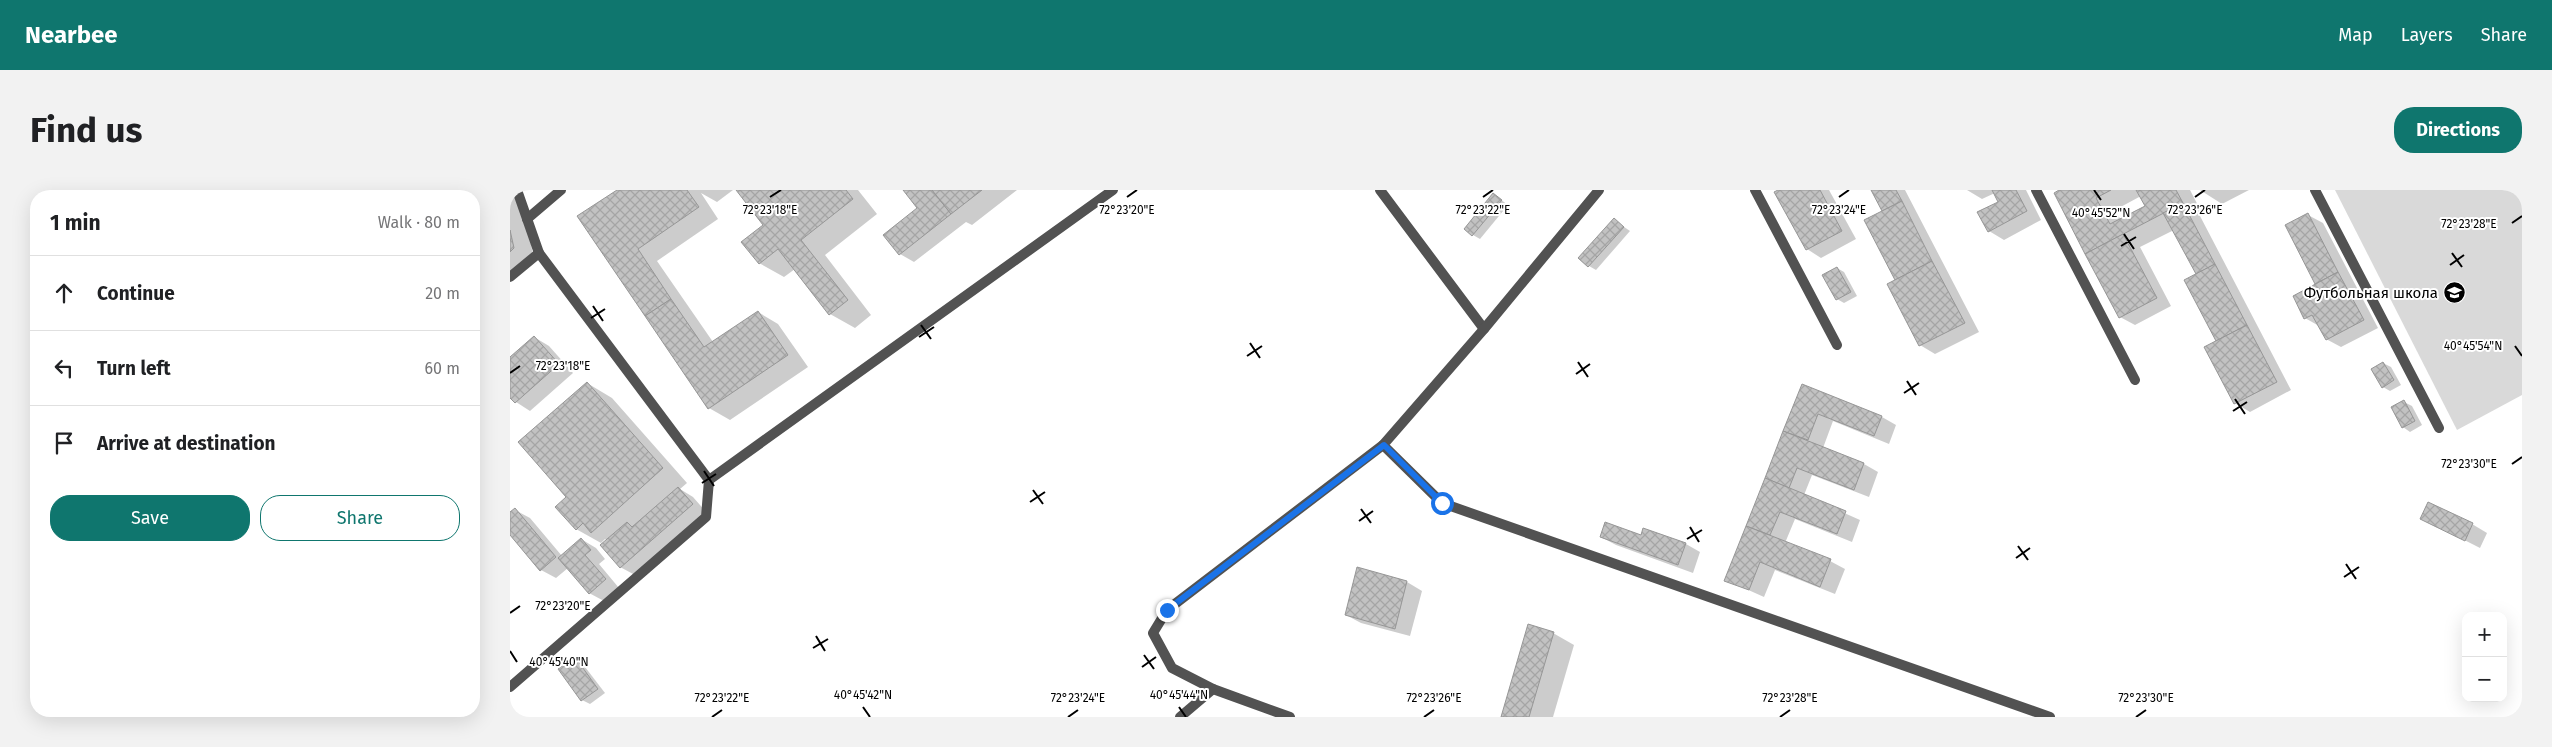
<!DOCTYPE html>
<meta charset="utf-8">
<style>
body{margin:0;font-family:"Fira Sans",sans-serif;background:#f2f2f2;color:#202124}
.controls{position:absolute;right:15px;bottom:15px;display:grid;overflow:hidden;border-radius:10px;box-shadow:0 5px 20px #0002}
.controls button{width:45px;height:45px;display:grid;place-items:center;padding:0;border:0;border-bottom:1px solid #e0e0e0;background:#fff;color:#202124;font:25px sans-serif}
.stop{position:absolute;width:15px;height:15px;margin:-11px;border:4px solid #1a73e8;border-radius:50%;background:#fff}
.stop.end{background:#1a73e8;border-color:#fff;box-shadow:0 1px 5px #0008}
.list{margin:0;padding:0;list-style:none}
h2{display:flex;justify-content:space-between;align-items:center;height:65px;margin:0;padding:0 20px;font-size:21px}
h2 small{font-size:16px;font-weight:400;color:#757577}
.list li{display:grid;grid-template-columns:32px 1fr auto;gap:15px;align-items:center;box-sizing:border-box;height:75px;padding:0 20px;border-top:1px solid #e0e0e0}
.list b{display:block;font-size:19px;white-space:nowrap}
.list em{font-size:16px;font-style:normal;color:#757577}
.actions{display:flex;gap:10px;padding:15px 20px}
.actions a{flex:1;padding:11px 0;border:1px solid #0f766e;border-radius:20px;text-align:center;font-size:18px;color:#0f766e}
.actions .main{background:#0f766e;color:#fff}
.icon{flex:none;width:28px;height:28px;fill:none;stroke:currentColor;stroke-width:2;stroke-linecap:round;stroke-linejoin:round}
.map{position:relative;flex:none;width:2012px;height:527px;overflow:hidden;border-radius:20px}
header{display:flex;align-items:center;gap:30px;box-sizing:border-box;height:70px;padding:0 25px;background:#0f766e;color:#fff}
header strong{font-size:24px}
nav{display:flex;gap:28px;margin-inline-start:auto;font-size:18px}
.intro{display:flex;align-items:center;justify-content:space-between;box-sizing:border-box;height:120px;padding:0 30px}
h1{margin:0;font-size:35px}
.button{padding:12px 22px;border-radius:20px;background:#0f766e;color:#fff;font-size:18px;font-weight:700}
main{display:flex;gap:30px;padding:0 30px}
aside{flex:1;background:#fff;border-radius:20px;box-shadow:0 5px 20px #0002}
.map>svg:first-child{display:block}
.grass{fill:#d9d9d9}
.shadow{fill:#0003;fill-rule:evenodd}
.building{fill:url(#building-cross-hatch);stroke:#969696}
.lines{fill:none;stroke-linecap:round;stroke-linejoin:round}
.lane{stroke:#525252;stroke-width:10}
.street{stroke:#525252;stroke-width:10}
.route{stroke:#1a73e8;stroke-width:6}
.ticks{fill:none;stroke:#000;stroke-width:2}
.labels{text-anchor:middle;stroke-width:4;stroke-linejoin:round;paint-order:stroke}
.poi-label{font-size:15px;fill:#000;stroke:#fff;text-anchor:end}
.ticks-label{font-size:12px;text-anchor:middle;fill:#000;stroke:#fff;stroke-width:4;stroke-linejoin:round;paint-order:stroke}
</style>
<header>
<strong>Nearbee</strong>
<nav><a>Map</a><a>Layers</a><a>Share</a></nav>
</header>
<div class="intro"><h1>Find us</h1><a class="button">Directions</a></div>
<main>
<aside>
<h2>1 min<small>Walk · 80 m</small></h2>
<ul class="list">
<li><svg class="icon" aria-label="ahead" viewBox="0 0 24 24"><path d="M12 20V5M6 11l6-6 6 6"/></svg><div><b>Continue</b></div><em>20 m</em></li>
<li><svg class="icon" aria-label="left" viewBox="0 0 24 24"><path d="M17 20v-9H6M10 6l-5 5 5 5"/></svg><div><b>Turn left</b></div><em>60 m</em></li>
<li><svg class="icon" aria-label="arrive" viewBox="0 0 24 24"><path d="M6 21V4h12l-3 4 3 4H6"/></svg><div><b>Arrive at destination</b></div></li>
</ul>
<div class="actions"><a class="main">Save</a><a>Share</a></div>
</aside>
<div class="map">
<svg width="2012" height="527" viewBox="0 0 2012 527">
<defs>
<pattern id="building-cross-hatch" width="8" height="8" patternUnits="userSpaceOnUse" patternTransform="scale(1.25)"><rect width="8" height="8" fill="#c2c2c2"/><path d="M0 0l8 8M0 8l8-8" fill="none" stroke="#a5a5a5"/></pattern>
</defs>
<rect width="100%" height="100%" fill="#fff"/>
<polygon class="grass" points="1825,0 2012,0 2012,205 1947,240"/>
<g class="shadow">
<polygon points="0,0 11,0 24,70 0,90"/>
<polygon points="109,0 223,0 207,12 191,3 208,29 147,71 203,152 248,122 268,134 298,177 220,230 199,218 69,27"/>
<polygon points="227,0 348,0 367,24 315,65 361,125 345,138 320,124 285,79 274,87 249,73 255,35"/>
<polygon points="394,0 507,0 462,35 456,32 404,72 390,64 409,18"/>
<polygon points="1271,0 1319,0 1346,49 1311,68 1297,59"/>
<polygon points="1362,0 1395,0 1469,142 1425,164 1410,155 1387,90 1373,22"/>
<polygon points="1457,0 1516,0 1531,30 1494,50 1479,41 1490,12 1485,3 1472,9"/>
<path d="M1552,0H1680L1693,25L1690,26L1781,200L1740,222L1725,213L1687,85L1664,40L1630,57L1661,116L1625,135L1610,127ZM1631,6L1636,16L1611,30L1605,20Z"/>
<polygon points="1690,0 1739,0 1712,14"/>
<polygon points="983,4 998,15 970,49 963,45"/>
<polygon points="1798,25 1813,33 1868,138 1831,157 1816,149 1809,136 1795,128 1807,95 1776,36"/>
<polygon points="1104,30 1120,41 1086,80 1079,76"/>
<polygon points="1327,78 1334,82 1347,106 1334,113 1327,109"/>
<polygon points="24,147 39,156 63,183 20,221 6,212 0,206 0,169"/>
<polygon points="1873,173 1881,177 1891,195 1880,201 1873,197"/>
<polygon points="77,193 102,208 177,293 170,299 183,307 197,323 125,385 110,377 98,351 95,349 91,353 66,339 58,307"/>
<polygon points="1292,196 1372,227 1386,235 1379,254 1323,231 1313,258 1354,274 1368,282 1359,307 1302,285 1294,305 1350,330 1342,352 1285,329 1275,353 1320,371 1335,379 1325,404 1265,380 1254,407 1216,390"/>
<polygon points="1894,212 1902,216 1912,235 1900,242 1893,237"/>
<polygon points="5,320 20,328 52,366 71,349 86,358 95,369 89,374 109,398 94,411 79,403 58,378 46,388 31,380 0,343 0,324"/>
<polygon points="1911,328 1962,334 1977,343 1970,358"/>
<polygon points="1134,339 1176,354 1190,362 1183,383 1106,355 1091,347 1131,346"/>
<polygon points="848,379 897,392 912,401 900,446 851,433 836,425"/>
<polygon points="1043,443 1064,455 1043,527 992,527"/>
<polygon points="65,469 72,473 95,503 80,514 72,510"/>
</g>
<g class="building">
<polygon points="107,0 177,0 189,17 128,59 161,109 135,126 67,26"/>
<polygon points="226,0 336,0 343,9 291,50 338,110 319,125 268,59 249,74 231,52 253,35"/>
<polygon points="393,0 422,0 441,24 389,65 373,45 407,18"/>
<polygon points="422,0 472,0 441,24"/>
<polygon points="1268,0 1310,0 1332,41 1296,60 1264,2"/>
<polygon points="1361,0 1386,0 1392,11 1372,21"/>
<polygon points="1482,0 1506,0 1517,21 1478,42 1467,22 1488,12"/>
<polygon points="1549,0 1601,0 1586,8 1600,34 1635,16 1626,0 1666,0 1673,13 1575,64 1544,3"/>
<polygon points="983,3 992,10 962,46 954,39"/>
<polygon points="1392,11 1422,71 1385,90 1354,30"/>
<polygon points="1673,13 1705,74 1686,84 1653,23"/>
<polygon points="1798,23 1828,82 1805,94 1775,35"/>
<polygon points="1104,28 1114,37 1078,77 1068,68"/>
<polygon points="0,40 4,58 0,62"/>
<polygon points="1613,44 1647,108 1609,128 1575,64"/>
<polygon points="1422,71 1455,133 1409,156 1377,94"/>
<polygon points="1705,74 1737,135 1706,151 1674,90"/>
<polygon points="1327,77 1341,102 1326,110 1312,85"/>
<polygon points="1828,82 1854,130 1816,150 1802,125 1794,129 1783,106"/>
<polygon points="161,109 194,157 248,121 278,165 198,219 135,126"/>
<polygon points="1737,135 1767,192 1724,214 1694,157"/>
<polygon points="24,146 49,174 5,213 0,208 0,167"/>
<polygon points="1873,172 1884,190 1872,198 1861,179"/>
<polygon points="77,192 153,278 81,343 73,333 66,340 45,317 56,307 8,252"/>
<polygon points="1292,194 1372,226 1364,246 1308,224 1298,250 1273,241"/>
<polygon points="1894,210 1905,231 1892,238 1881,217"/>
<polygon points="1273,241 1354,273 1344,300 1287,278 1279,298 1255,288"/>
<polygon points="1255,288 1336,321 1327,344 1270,322 1260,345 1236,336"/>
<polygon points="168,297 183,314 110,378 90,355 117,332 122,337"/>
<polygon points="1918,312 1963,333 1955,351 1910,329"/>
<polygon points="5,318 46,367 30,381 0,345 0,322"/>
<polygon points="1095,332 1131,345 1133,338 1176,353 1168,375 1090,347"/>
<polygon points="1236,336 1321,369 1310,397 1250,372 1239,400 1214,391"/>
<polygon points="71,348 81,360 75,365 96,389 79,404 48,368"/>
<polygon points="847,377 897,391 885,439 835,425"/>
<polygon points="1018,434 1044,442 1019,527 991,527"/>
<polygon points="65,467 88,499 71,511 48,479"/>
</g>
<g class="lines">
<g class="lane">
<polyline points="870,0 974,139"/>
<polyline points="17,29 51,0"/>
<polyline points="0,87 29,63 7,0"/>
<polyline points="199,290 603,0"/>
<polyline points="0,497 196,327 199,290 29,63"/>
<polyline points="670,527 703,499"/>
<polyline points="780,527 703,499 662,478 643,443 657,420 873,255"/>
</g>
<g class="street">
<polyline points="1089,0 974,139 873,255 932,313 1540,527"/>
<polyline points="1245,0 1327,155"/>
<polyline points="1526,0 1625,190"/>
<polyline points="1805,0 1929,238"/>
</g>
</g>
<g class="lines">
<polyline class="route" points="657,420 874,255 932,313"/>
</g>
<path class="ticks" d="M1584,0L1591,10M260,7L271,0M617,7L627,0M973,7L983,0M1329,7L1339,0M1685,7L1695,0M2002,33L2012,26M1614,44L1624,59M1611,56L1626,47M1942,63L1952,77M1940,75L1954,65M83,116L93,131M81,128L95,119M411,135L421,149M409,147L424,137M740,153L750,168M2005,156L2012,166M737,166L752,156M1068,172L1078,187M0,183L10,176M1066,184L1080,174M1397,191L1406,205M1394,203L1409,193M1725,209L1735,224M1723,221L1737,212M2002,274L2012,267M194,281L204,296M192,293L206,284M523,300L533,314M520,312L535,302M851,319L861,333M849,331L863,321M1180,337L1189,352M1177,349L1192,340M1508,356L1518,370M1506,368L1520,358M1836,374L1846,389M1834,387L1849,377M0,423L10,416M306,446L315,461M303,458L318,449M0,461L7,472M634,465L644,479M632,477L646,467M353,517L360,527M669,517L676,527M202,527L212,520M558,527L568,520M914,527L924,520M1270,527L1280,520M1626,527L1636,520"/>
<defs>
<symbol id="school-disc" viewBox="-11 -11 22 22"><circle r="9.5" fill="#000" stroke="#fff"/><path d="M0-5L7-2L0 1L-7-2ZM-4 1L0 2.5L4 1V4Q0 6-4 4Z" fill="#fff"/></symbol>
</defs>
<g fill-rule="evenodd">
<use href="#school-disc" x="1932" y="90" width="25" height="25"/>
</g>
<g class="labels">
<g class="poi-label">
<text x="1928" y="108">Футбольная школа</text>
</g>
</g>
<g class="ticks-label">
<text x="260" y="24">72°23'18"E</text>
<text x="1685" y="24">72°23'26"E</text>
<text x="617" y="24">72°23'20"E</text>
<text x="973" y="24">72°23'22"E</text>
<text x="1329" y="24">72°23'24"E</text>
<text x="1591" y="27">40°45'52"N</text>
<text x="1959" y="38">72°23'28"E</text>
<text x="1963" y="160">40°45'54"N</text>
<text x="53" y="180">72°23'18"E</text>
<text x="1959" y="278">72°23'30"E</text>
<text x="53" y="420">72°23'20"E</text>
<text x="49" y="476">40°45'40"N</text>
<text x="353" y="509">40°45'42"N</text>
<text x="669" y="509">40°45'44"N</text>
<text x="212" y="512">72°23'22"E</text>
<text x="568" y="512">72°23'24"E</text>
<text x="924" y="512">72°23'26"E</text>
<text x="1280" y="512">72°23'28"E</text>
<text x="1636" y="512">72°23'30"E</text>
</g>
</svg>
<div class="controls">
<button>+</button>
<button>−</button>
</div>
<div class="stop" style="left:932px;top:313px"></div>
<div class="stop end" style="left:657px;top:420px"></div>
</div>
</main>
